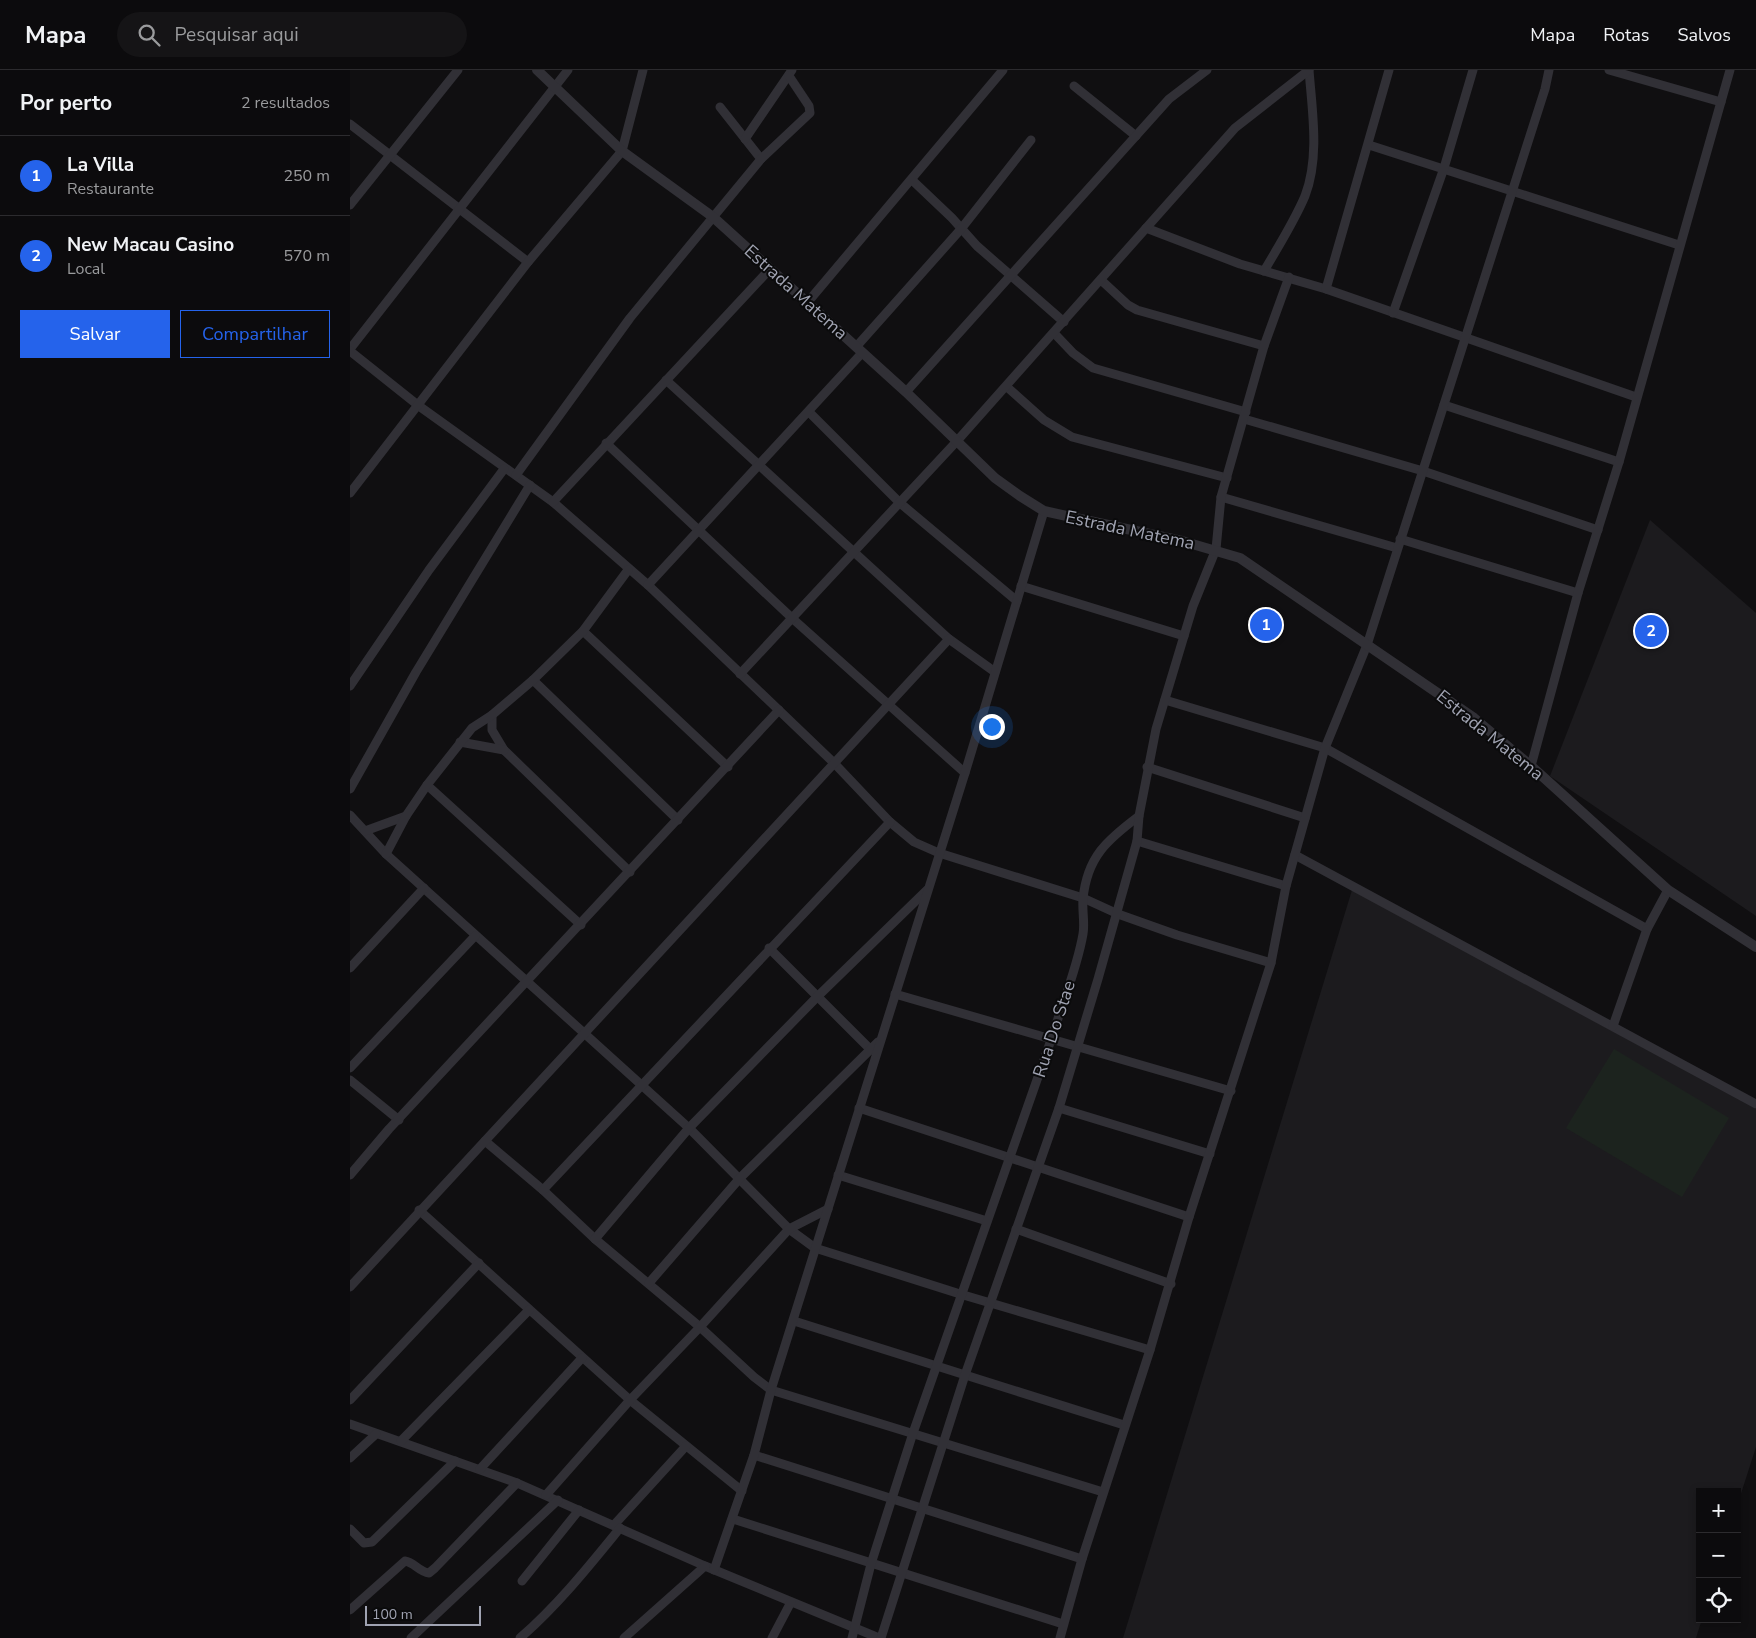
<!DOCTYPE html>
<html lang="pt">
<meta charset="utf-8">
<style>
body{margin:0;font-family:"Nunito Sans",sans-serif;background:#151416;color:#f1f3f6}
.controls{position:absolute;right:15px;bottom:15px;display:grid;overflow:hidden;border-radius:0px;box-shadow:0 2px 8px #0003}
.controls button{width:45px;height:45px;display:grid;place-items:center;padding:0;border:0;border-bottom:1px solid #2c2b2e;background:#0c0b0d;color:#f1f3f6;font:25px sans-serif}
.scale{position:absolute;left:15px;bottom:12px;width:116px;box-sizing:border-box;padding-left:5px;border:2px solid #a0a3b2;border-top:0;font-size:14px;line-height:18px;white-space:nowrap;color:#a0a3b2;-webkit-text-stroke:4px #0b0b0c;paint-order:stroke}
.you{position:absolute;left:641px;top:656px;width:18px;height:18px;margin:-12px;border:4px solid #fff;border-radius:50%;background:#1a73e8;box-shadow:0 0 0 8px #1a73e833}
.badge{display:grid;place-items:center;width:32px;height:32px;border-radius:50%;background:#2563eb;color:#fff;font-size:16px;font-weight:700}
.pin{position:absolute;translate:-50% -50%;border:2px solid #fff;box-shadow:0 1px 5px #0006}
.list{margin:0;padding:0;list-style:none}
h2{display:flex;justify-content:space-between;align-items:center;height:65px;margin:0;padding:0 20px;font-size:21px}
h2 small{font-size:16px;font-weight:400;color:#9a9b9d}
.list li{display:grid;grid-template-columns:32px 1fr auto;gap:15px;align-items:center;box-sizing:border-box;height:80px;padding:0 20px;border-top:1px solid #2c2b2e}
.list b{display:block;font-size:19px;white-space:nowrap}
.list p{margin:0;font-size:16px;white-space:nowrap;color:#9a9b9d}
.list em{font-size:16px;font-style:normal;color:#9a9b9d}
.actions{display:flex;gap:10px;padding:15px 20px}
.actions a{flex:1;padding:11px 0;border:1px solid #2563eb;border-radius:0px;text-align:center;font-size:18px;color:#2563eb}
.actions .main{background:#2563eb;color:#fff}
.icon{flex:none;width:28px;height:28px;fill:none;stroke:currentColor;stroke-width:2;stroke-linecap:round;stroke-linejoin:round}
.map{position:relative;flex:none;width:1406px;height:1568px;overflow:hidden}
header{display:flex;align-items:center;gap:30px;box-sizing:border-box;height:70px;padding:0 25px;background:#0c0b0d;border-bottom:1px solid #2c2b2e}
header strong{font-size:24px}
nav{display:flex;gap:28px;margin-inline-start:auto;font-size:18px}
.search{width:350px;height:45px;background:#151416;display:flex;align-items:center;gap:12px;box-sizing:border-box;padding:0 18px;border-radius:28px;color:#9a9b9d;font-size:19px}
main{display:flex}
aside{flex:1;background:#0c0b0d}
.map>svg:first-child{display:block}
.built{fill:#1c1b1e}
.green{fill:#1c231e}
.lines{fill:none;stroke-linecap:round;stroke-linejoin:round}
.minor{stroke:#313036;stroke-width:9}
.tertiary{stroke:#313036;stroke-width:10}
.labels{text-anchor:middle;stroke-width:4;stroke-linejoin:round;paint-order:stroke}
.street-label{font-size:18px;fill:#a0a3b2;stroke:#0b0b0c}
</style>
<header>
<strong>Mapa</strong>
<div class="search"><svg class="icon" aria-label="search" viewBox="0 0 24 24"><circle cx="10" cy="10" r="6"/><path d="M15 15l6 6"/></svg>Pesquisar aqui</div>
<nav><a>Mapa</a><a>Rotas</a><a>Salvos</a></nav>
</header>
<main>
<aside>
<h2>Por perto<small>2 resultados</small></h2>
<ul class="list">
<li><span class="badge">1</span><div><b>La Villa</b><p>Restaurante</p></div><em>250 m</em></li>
<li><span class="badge">2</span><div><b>New Macau Casino</b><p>Local</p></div><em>570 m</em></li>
</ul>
<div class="actions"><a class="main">Salvar</a><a>Compartilhar</a></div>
</aside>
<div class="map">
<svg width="1406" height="1568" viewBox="0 0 1406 1568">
<rect width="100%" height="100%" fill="#100f11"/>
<g class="built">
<polygon points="1300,450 1406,543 1406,846 1200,706"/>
<polygon points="1002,820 1406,1039 1406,1377 1387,1436 1387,1422 1350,1422 1350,1549 1352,1549 1346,1568 773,1568"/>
</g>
<polygon class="green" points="1264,979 1379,1048 1332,1127 1216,1058"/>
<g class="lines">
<g class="minor">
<polyline points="1259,0 1371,32"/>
<polyline points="724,16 786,66"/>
<polyline points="370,37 411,89"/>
<polyline points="0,54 178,192"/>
<polyline points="395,69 442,0"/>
<polyline points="1019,75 1329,175"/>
<polyline points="562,110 602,148 627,176 714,252"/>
<polyline points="0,135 108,0"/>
<polyline points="796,158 890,194 976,219 1286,327"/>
<path d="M914,201C928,177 944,152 955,126C970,87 962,40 959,0"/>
<polyline points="751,210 778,235 787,240 914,276"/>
<polyline points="976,219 1039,0"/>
<polyline points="457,233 653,0"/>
<polyline points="1043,243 1094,98 1123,0"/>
<polyline points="704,263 723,283 743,298 896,342"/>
<polyline points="506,277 611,159 681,70"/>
<polyline points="0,279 218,0"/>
<polyline points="0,281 69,336 203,432 298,515 484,693 540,752 564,772 589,783 733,828 768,844 827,865 921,893"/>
<polyline points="316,310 599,569 645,602"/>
<polyline points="657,317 694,350 722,367 877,408"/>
<polyline points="556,322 819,29 857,0"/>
<polyline points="1094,335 1269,392"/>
<polyline points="459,342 550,433 667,531"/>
<polyline points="894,349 1073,401 1248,460"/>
<polyline points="256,373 443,549 615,703"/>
<polyline points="166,405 280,248 411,89 460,43 459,36 439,6"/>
<polyline points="0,423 178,192 272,81 293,0"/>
<polyline points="871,427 1047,478"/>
<polyline points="203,432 420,199"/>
<polyline points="1050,469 1228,523"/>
<polyline points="298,515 512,283"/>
<polyline points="671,516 834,566"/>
<polyline points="233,561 378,697"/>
<polyline points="390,604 607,371 885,58 959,0"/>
<polyline points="183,610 328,750"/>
<polyline points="0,616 79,500 154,399"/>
<polyline points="815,630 975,678 1297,859 1318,820"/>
<polyline points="142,645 142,660 154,680 280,802"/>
<polyline points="110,672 154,680"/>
<polyline points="1181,696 1228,523 1269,392 1380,0"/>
<polyline points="797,697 955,748"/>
<polyline points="77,715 231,855"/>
<polyline points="0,719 66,602 180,415"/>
<polyline points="0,745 36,784 339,1058 439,1159 465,1178 610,1224 800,1280"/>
<polyline points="15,761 56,746"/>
<polyline points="787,771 936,816"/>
<polyline points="36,784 56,746 77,715 122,658 142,645 183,610 233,561 278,500"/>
<polyline points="945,785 1406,1034"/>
<polyline points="419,878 521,980"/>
<polyline points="0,898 74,818"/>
<polyline points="545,924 881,1021"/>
<polyline points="1263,956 1297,859"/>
<polyline points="0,998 125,866"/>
<polyline points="0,1010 49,1050"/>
<polyline points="509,1038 839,1147"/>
<polyline points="709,1038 860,1084"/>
<polyline points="135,1071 193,1120 245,1169 350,1257 404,1307 421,1320 753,1422"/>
<polyline points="0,1105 39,1059 429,640"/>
<polyline points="488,1105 637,1151"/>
<polyline points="193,1120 540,752"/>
<polyline points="69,1140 280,1330 392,1421"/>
<polyline points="666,1159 821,1214"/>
<polyline points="245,1169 339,1058 467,927 577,820"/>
<polyline points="299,1213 390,1108 528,972"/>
<polyline points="0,1217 599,569"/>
<polyline points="444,1251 774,1355"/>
<polyline points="0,1330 129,1193"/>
<polyline points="0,1354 167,1413 355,1496 529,1568"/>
<polyline points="51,1371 179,1240"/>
<polyline points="404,1385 732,1489"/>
<polyline points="0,1388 26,1364"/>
<polyline points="130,1399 232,1288"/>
<polyline points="196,1425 280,1330 350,1257 439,1159 478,1139"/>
<polyline points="383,1449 713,1554"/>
<polyline points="264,1455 336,1376"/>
<polyline points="0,1459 14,1473 22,1472 105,1391"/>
<polyline points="364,1500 404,1385 421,1320 615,703 694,441"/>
<polyline points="172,1511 229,1440"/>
<path d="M0,1540L55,1491C64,1492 69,1502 79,1503L85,1498L167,1413"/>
<polyline points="61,1568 208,1430"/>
<path d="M170,1568C208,1535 239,1496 270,1458"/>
<polyline points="274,1568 355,1496"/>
<polyline points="422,1568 441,1532"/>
<path d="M502,1568L521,1494L563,1363L702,967C712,934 727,899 733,864C735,853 732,841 733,829C737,787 757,770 789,746"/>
<polyline points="531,1568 615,1305 709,1038 748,909 787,771 789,746 806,659 843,536 866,479 871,427 914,276 939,207"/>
<polyline points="710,1568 732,1489 800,1280 839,1147 921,893 936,816 975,678 1017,575 1195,19 1199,0"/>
</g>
<polyline class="tertiary" points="187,0 272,81 363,147 556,322 645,408 670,426 694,441 832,471 890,488 1124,648 1181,696 1318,820 1406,877"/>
</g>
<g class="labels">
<g class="street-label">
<text transform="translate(446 222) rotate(42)" y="6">Estrada Matema</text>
<text transform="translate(780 460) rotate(12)" y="6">Estrada Matema</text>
<text transform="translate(1140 665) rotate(39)" y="6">Estrada Matema</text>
<text transform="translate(704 959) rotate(-72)" y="6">Rua Do Stae</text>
</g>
</g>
</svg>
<div class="controls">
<button>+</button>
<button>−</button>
<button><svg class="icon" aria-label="locate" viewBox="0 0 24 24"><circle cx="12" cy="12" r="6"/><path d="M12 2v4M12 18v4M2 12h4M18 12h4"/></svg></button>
</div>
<div class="scale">100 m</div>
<div class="you"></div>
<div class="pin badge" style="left:916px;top:555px">1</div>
<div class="pin badge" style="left:1301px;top:561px">2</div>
</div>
</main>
